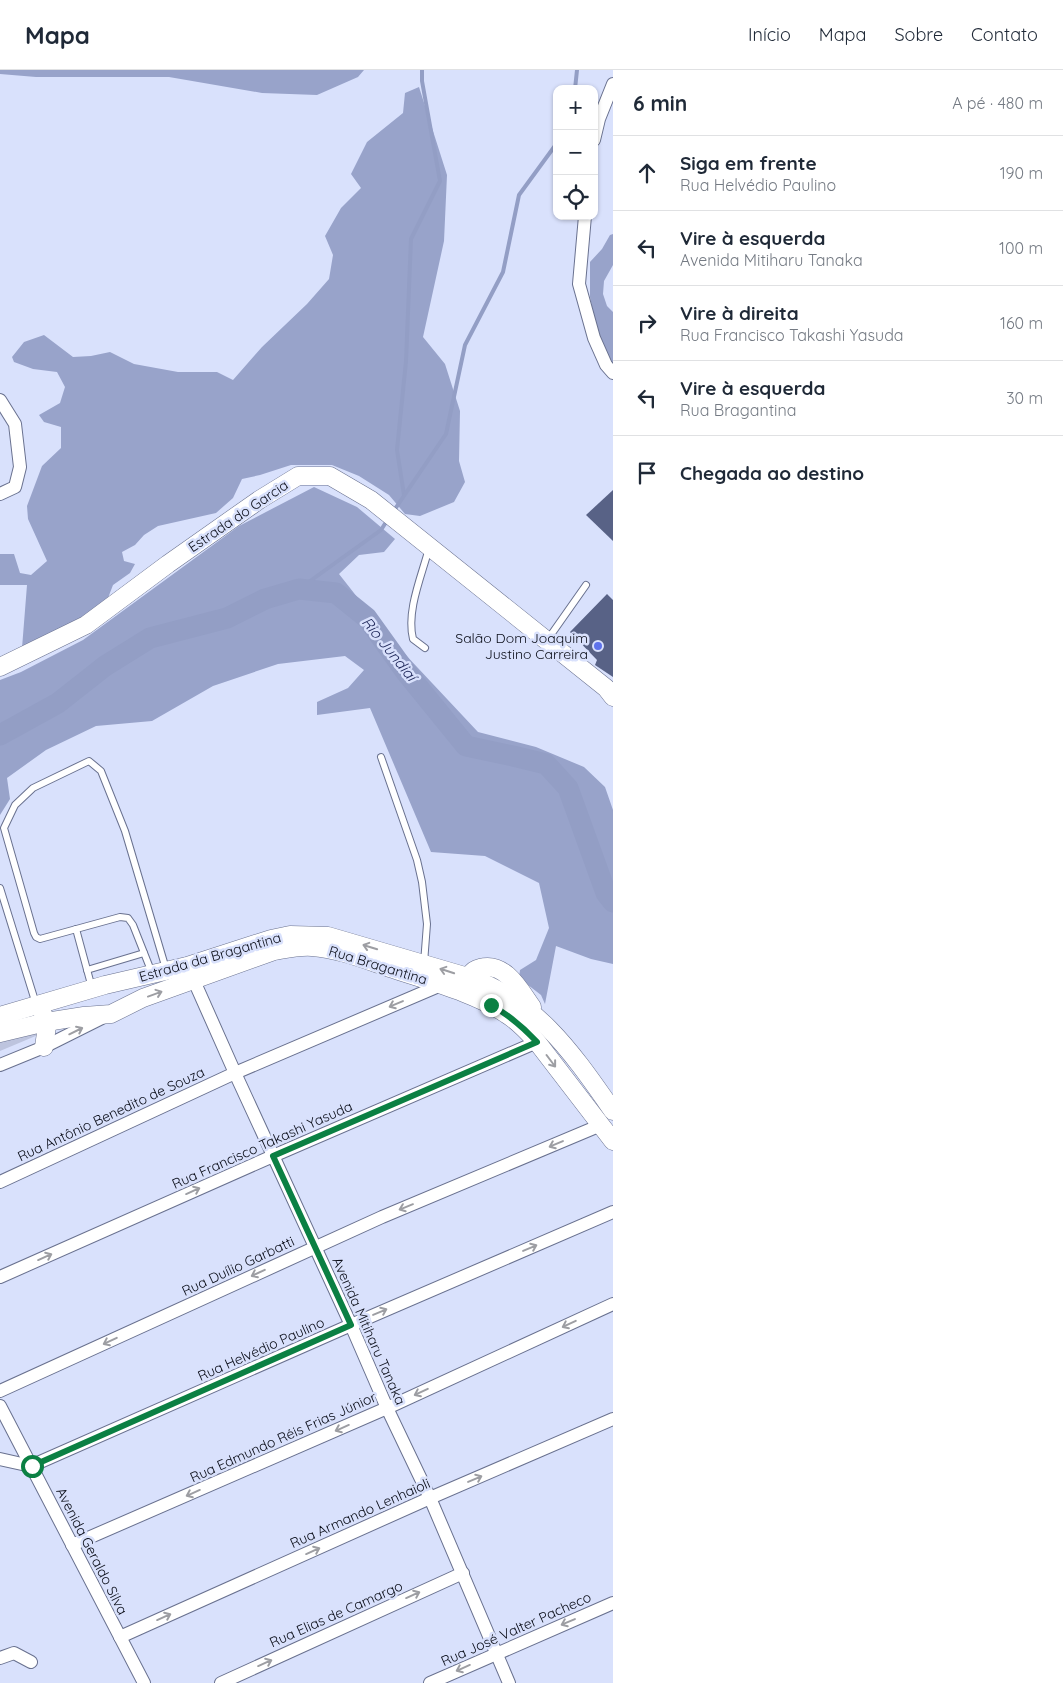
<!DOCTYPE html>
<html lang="pt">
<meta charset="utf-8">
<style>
body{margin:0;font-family:Quicksand,sans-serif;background:#f2f2f3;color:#1f2937}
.controls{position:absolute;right:15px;top:15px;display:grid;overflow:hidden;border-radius:10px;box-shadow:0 1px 4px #0004}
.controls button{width:45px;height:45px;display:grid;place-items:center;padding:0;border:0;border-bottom:1px solid #e0e1e3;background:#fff;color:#1f2937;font:25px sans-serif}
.stop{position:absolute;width:15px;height:15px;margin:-11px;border:4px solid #0b8043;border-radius:50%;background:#fff}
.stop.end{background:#0b8043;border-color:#fff;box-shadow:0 1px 5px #0008}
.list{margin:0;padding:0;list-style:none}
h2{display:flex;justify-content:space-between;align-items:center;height:65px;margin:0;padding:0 20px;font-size:21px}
h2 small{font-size:16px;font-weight:400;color:#747a83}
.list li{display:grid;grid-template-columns:32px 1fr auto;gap:15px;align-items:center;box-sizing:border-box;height:75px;padding:0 20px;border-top:1px solid #e0e1e3}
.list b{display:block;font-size:19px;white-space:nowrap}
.list p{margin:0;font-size:16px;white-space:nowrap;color:#747a83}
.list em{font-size:16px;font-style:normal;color:#747a83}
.icon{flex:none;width:28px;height:28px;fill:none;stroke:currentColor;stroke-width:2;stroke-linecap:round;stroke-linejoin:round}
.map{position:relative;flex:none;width:613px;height:1613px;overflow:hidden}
header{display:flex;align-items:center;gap:30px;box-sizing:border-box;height:70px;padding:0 25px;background:#fff;border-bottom:1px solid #e0e1e3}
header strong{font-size:24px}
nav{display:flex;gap:28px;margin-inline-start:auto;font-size:18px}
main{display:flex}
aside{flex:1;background:#fff}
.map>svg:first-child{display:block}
.green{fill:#bdc4de}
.forest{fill:#98a3ca}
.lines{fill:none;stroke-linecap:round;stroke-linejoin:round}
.stream{stroke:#939ec5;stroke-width:4}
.river{stroke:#939ec5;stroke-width:21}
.building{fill:#586286}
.lane-casing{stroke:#69718f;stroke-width:8}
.street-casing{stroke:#69718f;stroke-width:14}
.secondary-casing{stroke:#69718f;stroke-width:19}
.lane{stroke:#fff;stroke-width:6}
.street{stroke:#fff;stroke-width:12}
.secondary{stroke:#fff;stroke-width:18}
.oneway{stroke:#9d9ea3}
.route{stroke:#0b8043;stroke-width:6}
.poi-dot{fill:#5e72ea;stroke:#d9e1fc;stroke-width:2}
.labels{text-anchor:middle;stroke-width:5;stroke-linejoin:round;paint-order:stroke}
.street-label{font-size:14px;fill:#0a0d18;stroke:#d9e1fc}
.poi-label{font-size:14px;fill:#0a0d18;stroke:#d9e1fc;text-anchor:end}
.water-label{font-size:15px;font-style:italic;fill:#21295b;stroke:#d9e1fc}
</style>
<header>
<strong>Mapa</strong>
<nav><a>Início</a><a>Mapa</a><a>Sobre</a><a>Contato</a></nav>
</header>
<main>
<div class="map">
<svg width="613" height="1613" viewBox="0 0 613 1613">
<rect width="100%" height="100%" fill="#d9e1fc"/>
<polygon class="green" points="37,959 38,965 0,981 0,971"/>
<g class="forest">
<polygon points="0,0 364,0 358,7 317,25 262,23 169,7 36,7 0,4"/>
<polygon points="419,17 447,105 444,171 423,267 445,294 460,341 459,391 465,412 454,432 420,446 405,444 389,425 359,406 332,395 291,395 260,405 242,409 233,428 216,443 158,456 144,465 135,475 122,482 124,491 135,494 130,503 113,515 108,528 86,545 22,578 27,515 0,515 0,484 14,484 20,503 31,505 47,491 28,449 27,436 42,396 61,378 61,357 44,352 39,345 60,333 65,317 57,302 33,299 14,292 12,287 24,272 44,265 73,287 91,286 110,282 134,294 178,302 217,302 233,310 262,277 307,234 329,209 333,185 325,166 341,138 361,118 351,104 367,72 403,43 405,23"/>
<polygon points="613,164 613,195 604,211 603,224 607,236 613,242 613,297 598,265 590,227 590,192 602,179 610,165"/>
<polygon points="314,417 357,437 395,469 384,482 359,485 339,504 387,565 478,662 536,677 584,697 605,717 613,740 613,894 591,889 556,876 545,934 541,925 519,908 520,900 536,890 549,858 539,813 485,786 431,782 370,638 317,645 317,632 348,618 364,600 345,586 278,594 213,616 152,651 96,656 46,680 7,708 10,729 0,745 0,610 21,602 83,570 239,456"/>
</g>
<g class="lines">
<g class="stream">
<polyline points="575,19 577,0"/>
<polyline points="404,425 397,380 406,291 411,169 440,111 422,11 422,0"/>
<polyline points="393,442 446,364 465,275 503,202 519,125 557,73"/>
<polyline points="299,519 381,460 388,449"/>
</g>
<polyline class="river" points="0,665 58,633 105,596 150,568 227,548 265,529 299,519 336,523 367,548 405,601 466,676 513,686 546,694 568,718 606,823 613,832"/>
</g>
<g class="building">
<polygon points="613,420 613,471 586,445"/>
<polygon points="607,524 613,530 613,607 595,595 597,590 570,562"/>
</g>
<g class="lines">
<defs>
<g id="lane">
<polyline points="548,569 586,515"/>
<path d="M425,578L413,569C406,541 422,505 429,478"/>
<polyline points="381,687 417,790 422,812 427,854 424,893"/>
<polyline points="0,818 36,934"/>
<polyline points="76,859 92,918"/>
<polyline points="87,900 144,883"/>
<polyline points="152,903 133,855 128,848 120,847 40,869 36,867 34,863 4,758 15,735 33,718 89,691 101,701 125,761 166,899"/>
</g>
<g id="street">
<polyline points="594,70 599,49 613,14"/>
<polyline points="585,146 579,214 594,268 606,295 613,303"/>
<polyline points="0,330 15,354 20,397 15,417 0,424"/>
<polyline points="191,904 235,1003 351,1255 387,1338 430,1428 509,1613"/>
<polyline points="0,995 44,977 104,947"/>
<polyline points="0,1112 235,1003 441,915"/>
<polyline points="0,1207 273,1086 537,972"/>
<polyline points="0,1321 382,1147 601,1055"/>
<polyline points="0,1336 144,1613"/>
<polyline points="0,1389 31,1396"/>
<polyline points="31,1396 351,1255 613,1142"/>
<polyline points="72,1475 387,1338 613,1234"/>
<polyline points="120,1567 430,1428 613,1349"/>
<polyline points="0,1588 14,1583 31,1592"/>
<polyline points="221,1613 463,1503"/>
<polyline points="430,1613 613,1533"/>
</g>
<g id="secondary">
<polyline points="0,597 86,555 168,494 259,430 298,406 330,406 371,430 606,618 613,627"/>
<path d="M468,915C468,907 471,900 480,898C505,891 520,920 532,937"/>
<polyline points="43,944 47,956 44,977"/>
<path d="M0,946L105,915L187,896L271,869L290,865L328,866L468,907C538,931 573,984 613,1041"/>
<path d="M0,963L46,952L84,946L111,944L143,928L274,881C286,879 299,876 312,877C339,879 366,890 393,899C428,911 475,923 506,944C518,951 528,962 537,972L613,1071"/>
</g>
</defs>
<use href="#lane" class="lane-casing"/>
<use href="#street" class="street-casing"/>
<use href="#secondary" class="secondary-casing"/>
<use href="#lane" class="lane"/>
<use href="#street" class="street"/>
<use href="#secondary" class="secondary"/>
</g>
<defs><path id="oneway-shaft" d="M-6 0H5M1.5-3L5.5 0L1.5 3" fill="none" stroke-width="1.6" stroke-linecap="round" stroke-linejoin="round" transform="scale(1.25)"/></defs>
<g class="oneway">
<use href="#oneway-shaft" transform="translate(370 877) rotate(-163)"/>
<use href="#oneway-shaft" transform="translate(447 901) rotate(-162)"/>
<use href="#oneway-shaft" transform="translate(155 924) rotate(-20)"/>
<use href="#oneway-shaft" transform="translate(396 934) rotate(157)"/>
<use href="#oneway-shaft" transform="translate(76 961) rotate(-26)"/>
<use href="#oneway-shaft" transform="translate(551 991) rotate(53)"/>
<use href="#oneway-shaft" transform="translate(556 1074) rotate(157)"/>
<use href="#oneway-shaft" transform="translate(193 1121) rotate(-24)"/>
<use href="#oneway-shaft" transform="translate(406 1137) rotate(158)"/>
<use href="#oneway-shaft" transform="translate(530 1178) rotate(-23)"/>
<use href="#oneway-shaft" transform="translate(45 1187) rotate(-24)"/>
<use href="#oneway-shaft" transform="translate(258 1203) rotate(155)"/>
<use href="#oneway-shaft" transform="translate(380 1242) rotate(-23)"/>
<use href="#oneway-shaft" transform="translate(569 1254) rotate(155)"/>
<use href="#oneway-shaft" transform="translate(110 1271) rotate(155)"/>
<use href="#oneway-shaft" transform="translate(421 1322) rotate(155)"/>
<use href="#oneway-shaft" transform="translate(342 1358) rotate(156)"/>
<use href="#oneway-shaft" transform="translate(475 1409) rotate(-23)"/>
<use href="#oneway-shaft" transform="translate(193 1423) rotate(156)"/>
<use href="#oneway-shaft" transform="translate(313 1481) rotate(-24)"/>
<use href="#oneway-shaft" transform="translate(413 1525) rotate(-24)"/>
<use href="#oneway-shaft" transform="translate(164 1547) rotate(-24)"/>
<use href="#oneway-shaft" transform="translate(568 1552) rotate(157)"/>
<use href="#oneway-shaft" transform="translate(265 1593) rotate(-24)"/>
<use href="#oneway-shaft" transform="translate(463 1598) rotate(156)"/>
</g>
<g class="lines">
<path class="route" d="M32,1396L351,1255L273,1086L537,972C523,957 509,945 491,935"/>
</g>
<circle class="poi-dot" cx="598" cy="576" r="5"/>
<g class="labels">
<g class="street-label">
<text transform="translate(238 446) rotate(-34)" y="5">Estrada do Garcia</text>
<text transform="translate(210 887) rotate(-16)" y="5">Estrada da Bragantina</text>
<text transform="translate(378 895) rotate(17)" y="5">Rua Bragantina</text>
<text transform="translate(111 1044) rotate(-25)" y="5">Rua Antônio Benedito de Souza</text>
<text transform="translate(262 1075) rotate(-24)" y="5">Rua Francisco Takashi Yasuda</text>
<text transform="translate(238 1196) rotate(-25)" y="5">Rua Duílio Garbatti</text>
<text transform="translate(369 1261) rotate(66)" y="5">Avenida Mitiharu Tanaka</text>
<text transform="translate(261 1279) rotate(-24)" y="5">Rua Helvédio Paulino</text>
<text transform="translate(283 1367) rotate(-24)" y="5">Rua Edmundo Réis Frias Júnior</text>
<text transform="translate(360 1443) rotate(-24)" y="5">Rua Armando Lenhaioli</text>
<text transform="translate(92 1481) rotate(63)" y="5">Avenida Geraldo Silva</text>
<text transform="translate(336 1544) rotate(-24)" y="5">Rua Elias de Camargo</text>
<text transform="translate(516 1559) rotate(-24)" y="5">Rua José Valter Pacheco</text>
</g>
<g class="poi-label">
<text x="588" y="573">Salão Dom Joaquim<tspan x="588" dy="16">Justino Carreira</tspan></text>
</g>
<g class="water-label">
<text transform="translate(389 579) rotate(51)" y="5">Rio Jundiaí</text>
</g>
</g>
</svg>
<div class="controls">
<button>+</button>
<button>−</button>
<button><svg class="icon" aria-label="locate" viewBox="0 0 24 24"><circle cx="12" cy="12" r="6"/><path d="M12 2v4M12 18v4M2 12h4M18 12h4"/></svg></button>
</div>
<div class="stop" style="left:32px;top:1396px"></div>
<div class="stop end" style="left:491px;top:935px"></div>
</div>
<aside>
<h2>6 min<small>A pé · 480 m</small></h2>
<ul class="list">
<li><svg class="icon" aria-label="ahead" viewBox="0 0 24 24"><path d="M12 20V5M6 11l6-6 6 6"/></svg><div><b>Siga em frente</b><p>Rua Helvédio Paulino</p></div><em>190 m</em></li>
<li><svg class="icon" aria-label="left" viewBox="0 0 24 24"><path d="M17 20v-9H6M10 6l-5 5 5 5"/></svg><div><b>Vire à esquerda</b><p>Avenida Mitiharu Tanaka</p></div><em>100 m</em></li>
<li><svg class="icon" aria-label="right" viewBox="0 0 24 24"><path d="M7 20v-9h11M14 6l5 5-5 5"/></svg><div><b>Vire à direita</b><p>Rua Francisco Takashi Yasuda</p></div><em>160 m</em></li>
<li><svg class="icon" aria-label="left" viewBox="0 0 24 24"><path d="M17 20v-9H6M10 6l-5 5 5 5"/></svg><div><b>Vire à esquerda</b><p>Rua Bragantina</p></div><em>30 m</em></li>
<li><svg class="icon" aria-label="arrive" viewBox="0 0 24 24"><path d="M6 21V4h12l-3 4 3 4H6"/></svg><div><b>Chegada ao destino</b></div></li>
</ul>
</aside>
</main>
